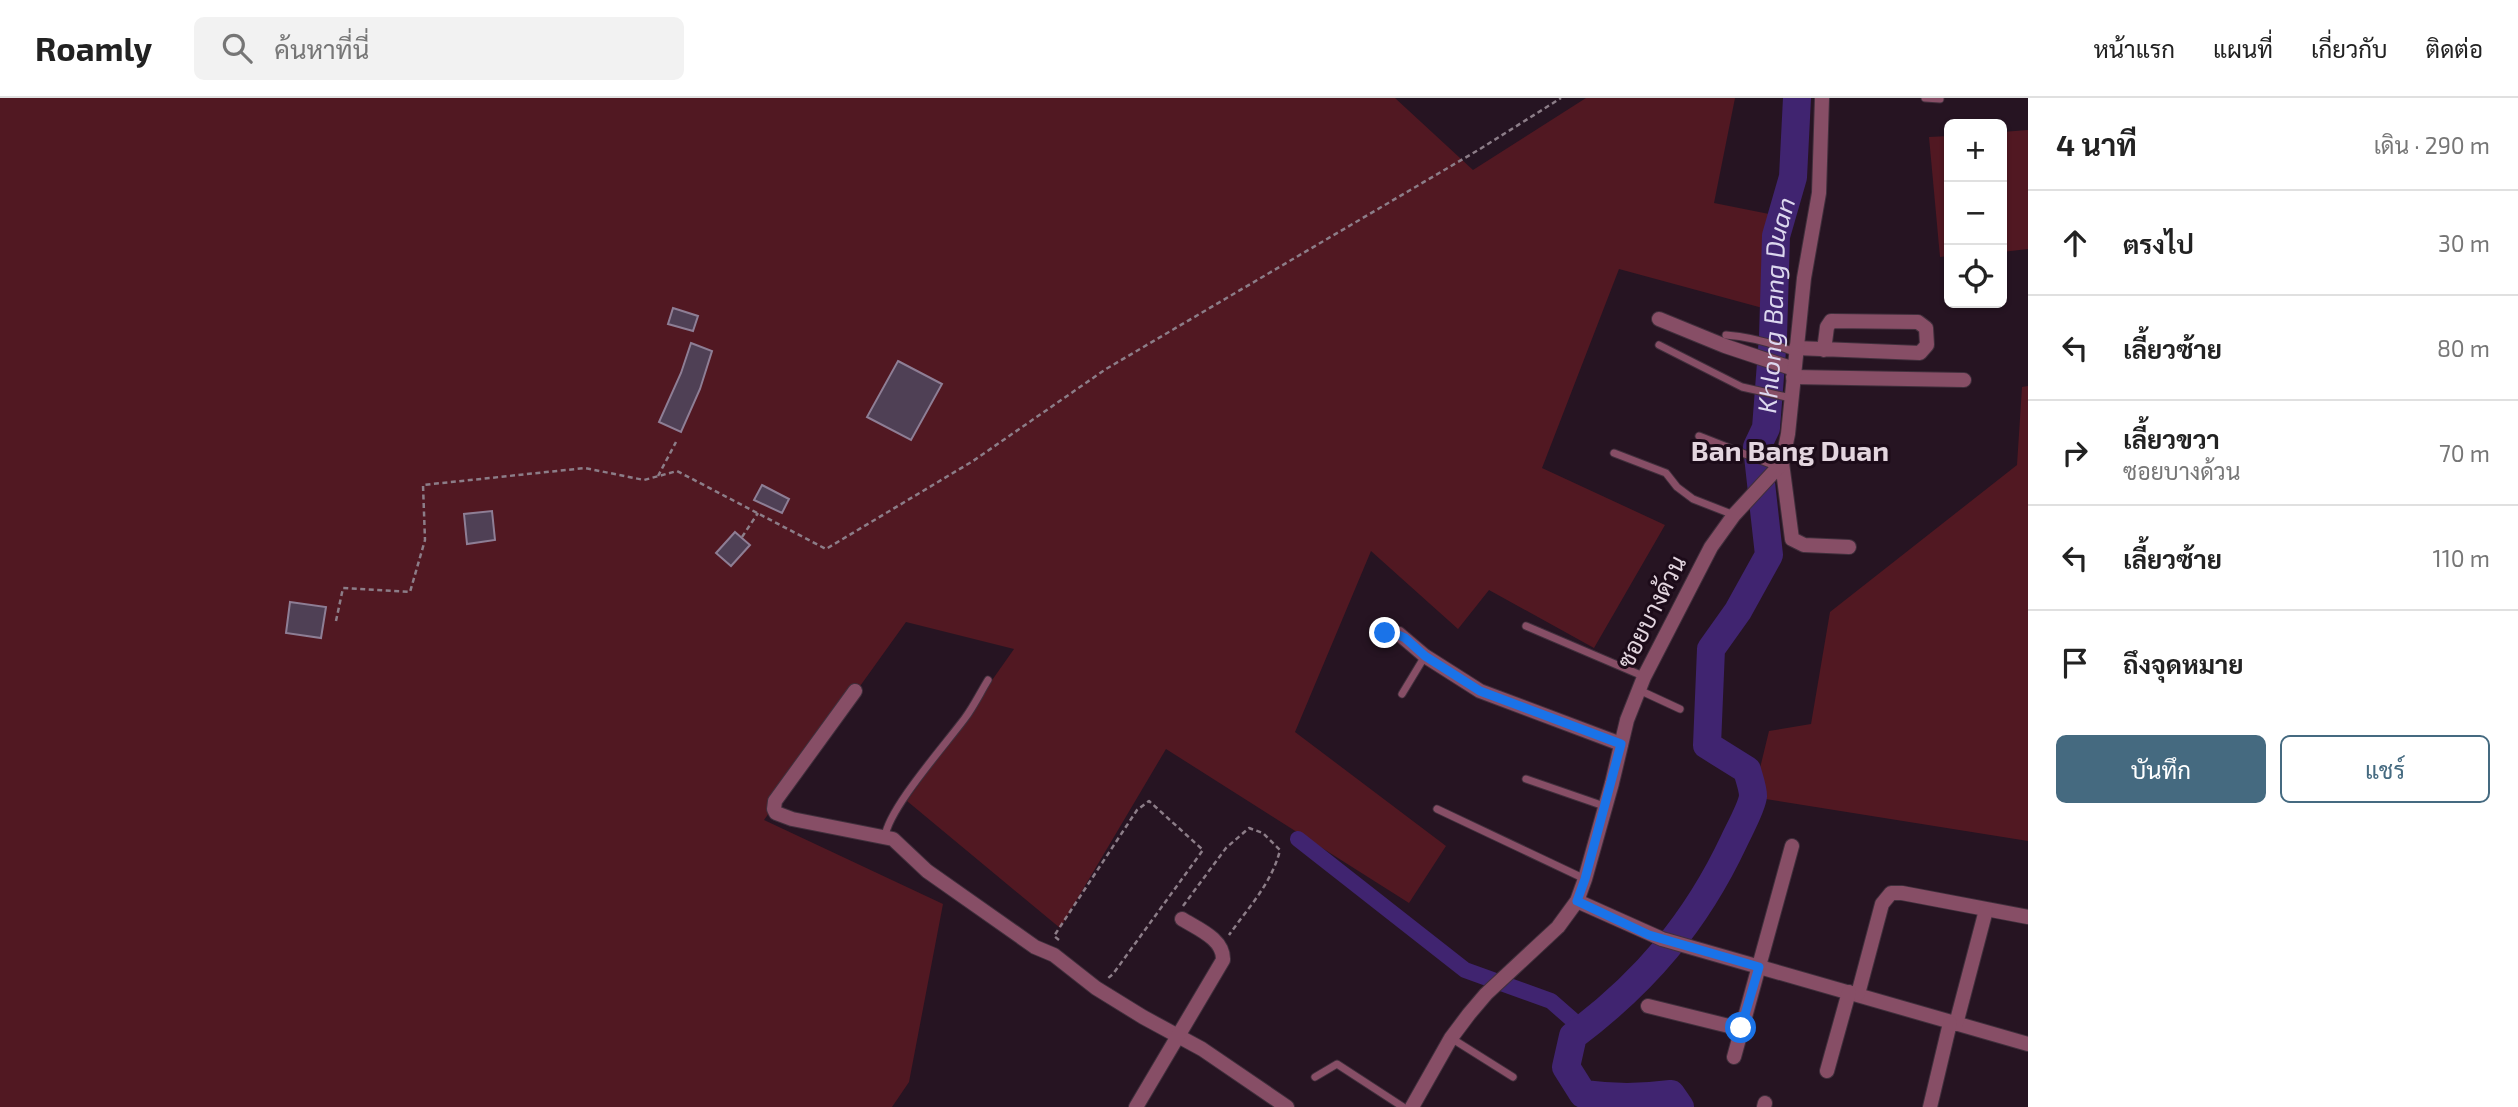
<!DOCTYPE html>
<html lang="th">
<meta charset="utf-8">
<style>
body{margin:0;font-family:"Exo 2",Sarabun,sans-serif;background:#f2f2f2;color:#222}
.controls{position:absolute;right:21px;top:21px;display:grid;overflow:hidden;border-radius:10px;box-shadow:0 2px 5px #0004}
.controls button{width:63px;height:63px;display:grid;place-items:center;padding:0;border:0;border-bottom:2px solid #e0e0e0;background:#fff;color:#222;font:35px sans-serif}
.stop{position:absolute;width:21px;height:21px;margin:-16px;border:5px solid #1a73e8;border-radius:50%;background:#fff}
.stop.end{background:#1a73e8;border-color:#fff;box-shadow:0 2px 7px #0008}
.list{margin:0;padding:0;list-style:none}
h2{display:flex;justify-content:space-between;align-items:center;height:91px;margin:0;padding:0 28px;font-size:30px}
h2 small{font-size:23px;font-weight:400;color:#767676}
.list li{display:grid;grid-template-columns:46px 1fr auto;gap:21px;align-items:center;box-sizing:border-box;height:105px;padding:0 28px;border-top:2px solid #e0e0e0}
.list b{display:block;font-size:26px;white-space:nowrap}
.list p{margin:0;font-size:23px;white-space:nowrap;color:#767676}
.list em{font-size:23px;font-style:normal;color:#767676}
.actions{display:flex;gap:14px;padding:21px 28px}
.actions a{flex:1;padding:16px 0;border:2px solid #456a80;border-radius:10px;text-align:center;font-size:24px;color:#456a80}
.actions .main{background:#456a80;color:#fff}
.icon{flex:none;width:38px;height:38px;fill:none;stroke:currentColor;stroke-width:2;stroke-linecap:round;stroke-linejoin:round}
.map{position:relative;flex:none;width:2028px;height:1009px;overflow:hidden}
header{display:flex;align-items:center;gap:42px;box-sizing:border-box;height:98px;padding:0 35px;background:#fff;border-bottom:2px solid #e0e0e0}
header strong{font-size:33px}
nav{display:flex;gap:38px;margin-inline-start:auto;font-size:24px}
.search{width:490px;height:63px;background:#f2f2f2;display:flex;align-items:center;gap:18px;box-sizing:border-box;padding:0 24px;border-radius:10px;color:#767676;font-size:26px}
main{display:flex}
aside{flex:1;background:#fff}
.map>svg:first-child{display:block}
.green{fill:#511822}
.lines{fill:none;stroke-linecap:round;stroke-linejoin:round}
.canal{stroke:#402470;stroke-width:16}
.river{stroke:#402470;stroke-width:28}
.building{fill:#4f4055;stroke:#8e7e95;stroke-width:2}
.service-casing{stroke:#402f3c;stroke-width:9}
.minor-casing{stroke:#402f3c;stroke-width:16}
.path{stroke:#8c7d88;stroke-width:2.5;stroke-dasharray:5 3.5;stroke-linecap:butt}
.service{stroke:#874e66;stroke-width:7}
.minor{stroke:#874e66;stroke-width:14}
.route{stroke:#1a73e8;stroke-width:9}
.labels{text-anchor:middle;stroke-width:6;stroke-linejoin:round;paint-order:stroke}
.street-label{font-size:24px;fill:#e3d5df;stroke:#1c0b19}
.water-label{font-size:26px;font-style:italic;fill:#dcd7ee;stroke:#1c0b19}
.quarter-label{font-size:28px;font-weight:bold;fill:#e3d5df;stroke:#1c0b19}
</style>
<header>
<strong>Roamly</strong>
<div class="search"><svg class="icon" aria-label="search" viewBox="0 0 24 24"><circle cx="10" cy="10" r="6"/><path d="M15 15l6 6"/></svg>ค้นหาที่นี่</div>
<nav><a>หน้าแรก</a><a>แผนที่</a><a>เกี่ยวกับ</a><a>ติดต่อ</a></nav>
</header>
<main>
<div class="map">
<svg width="2028" height="1009" viewBox="0 0 2028 1009">
<rect width="100%" height="100%" fill="#261422"/>
<g class="green">
<polygon points="0,0 1395,0 1473,72 1586,0 1735,0 1714,105 1774,117 1770,212 1619,171 1542,370 1665,427 1594,550 1489,492 1458,531 1371,453 1295,634 1446,748 1409,805 1166,651 1060,830 907,703 1014,551 906,524 764,722 943,806 909,984 892,1009 0,1009"/>
<polygon points="2028,32 2028,151 2002,154 2002,34"/>
<polygon points="1949,38 1949,158 1940,159 1929,39"/>
<polygon points="2028,288 2028,743 1753,699 1769,633 1811,626 1830,514 2017,367 2022,289"/>
</g>
<g class="lines">
<polyline class="canal" points="1298,741 1465,872 1551,903 1583,931"/>
<path class="river" id="s1" d="M1680,1009L1671,996C1641,1000 1613,1000 1583,996L1566,969L1573,938C1645,884 1696,824 1734,743C1739,732 1752,709 1753,698C1753,690 1749,680 1747,672L1707,647L1711,551L1738,513L1769,457L1757,349L1766,330L1773,239L1776,138L1793,79L1797,0"/>
</g>
<g class="building">
<polygon points="673,210 698,218 693,233 668,226"/>
<polygon points="691,245 712,253 700,291 681,334 659,324 681,275"/>
<polygon points="898,263 942,286 911,342 867,319"/>
<polygon points="762,387 789,401 782,415 754,402"/>
<polygon points="492,413 495,442 467,446 464,416"/>
<polygon points="735,434 750,447 731,468 716,455"/>
<polygon points="290,504 326,509 321,540 286,535"/>
</g>
<g class="lines">
<defs>
<g id="service">
<polyline points="1925,0 1940,1"/>
<path d="M1726,237C1751,239 1773,245 1796,255"/>
<polyline points="1659,247 1742,289 1791,300"/>
<polyline points="1699,338 1778,369"/>
<polyline points="1614,355 1666,375 1677,389 1693,401 1734,417"/>
<polyline points="1526,528 1643,578"/>
<polyline points="1639,592 1680,611"/>
<polyline points="1402,596 1425,558"/>
<polyline points="1526,681 1604,708"/>
<polyline points="1437,711 1585,781"/>
<path d="M885,739C888,711 946,646 965,620C974,608 980,595 988,582"/>
<polyline points="1451,940 1513,979"/>
<polyline points="1315,979 1337,966 1403,1009"/>
</g>
<g id="minor">
<polyline points="1659,221 1725,248 1794,271"/>
<polyline points="1796,250 1920,255 1927,247 1926,230 1918,224 1831,223 1827,229 1824,252"/>
<polyline points="1793,279 1964,282"/>
<polyline points="1782,365 1792,441 1804,447 1849,449"/>
<polyline points="1377,538 1392,535 1399,536 1425,558 1480,593 1621,646"/>
<polyline points="855,593 775,703 774,711 776,715 792,721 893,741 927,773 1035,849 1054,857 1096,890 1143,919 1202,951 1287,1009"/>
<polyline points="1577,803 1662,841 2028,946"/>
<polyline points="1858,896 1882,806 1891,795 1902,795 2028,819"/>
<polyline points="1648,908 1741,931"/>
<polyline points="1956,926 1986,812"/>
<polyline points="1734,959 1792,748"/>
<polyline points="1827,973 1849,894"/>
<path d="M1136,1009L1223,862C1224,841 1198,831 1182,821"/>
<polyline points="1412,1009 1451,940 1469,916 1486,896 1558,829 1577,803 1585,781 1612,685 1627,622 1644,579 1711,449 1734,417 1782,365 1788,336 1804,180 1819,95 1822,0"/>
<polyline points="1764,1009 1765,1005"/>
<polyline points="1930,1009 1950,925"/>
</g>
</defs>
<use href="#service" class="service-casing"/>
<use href="#minor" class="minor-casing"/>
<g class="path">
<polyline points="658,378 676,344"/>
<polyline points="742,439 758,415"/>
<polyline points="336,523 343,490 410,494 425,442 423,387 585,370 644,382 677,373 826,451 973,363 1106,271 1480,51 1561,0"/>
<path d="M1183,808L1226,750L1249,730L1263,735L1280,752C1272,785 1248,810 1229,837"/>
<polyline points="1059,842 1054,838 1137,712 1149,703 1203,752 1113,876 1107,881"/>
</g>
<use href="#service" class="service"/>
<use href="#minor" class="minor"/>
</g>
<g class="lines">
<polyline class="route" points="1385,535 1392,534 1405,540 1425,558 1480,593 1621,646 1585,781 1577,803 1649,837 1759,869 1741,930"/>
</g>
<g class="labels">
<g class="street-label">
<text transform="translate(1652 514) rotate(-63)" y="8">ซอยบางด้วน</text>
</g>
<g class="water-label">
<text dy="9" stroke="none"><textPath href="#s1" startOffset="1006">Khlong Bang Duan</textPath></text>
</g>
<g class="quarter-label">
<text x="1790" y="363">Ban Bang Duan</text>
</g>
</g>
</svg>
<div class="controls">
<button>+</button>
<button>−</button>
<button><svg class="icon" aria-label="locate" viewBox="0 0 24 24"><circle cx="12" cy="12" r="6"/><path d="M12 2v4M12 18v4M2 12h4M18 12h4"/></svg></button>
</div>
<div class="stop" style="left:1741px;top:930px"></div>
<div class="stop end" style="left:1385px;top:535px"></div>
</div>
<aside>
<h2>4 นาที<small>เดิน · 290 m</small></h2>
<ul class="list">
<li><svg class="icon" aria-label="ahead" viewBox="0 0 24 24"><path d="M12 20V5M6 11l6-6 6 6"/></svg><div><b>ตรงไป</b></div><em>30 m</em></li>
<li><svg class="icon" aria-label="left" viewBox="0 0 24 24"><path d="M17 20v-9H6M10 6l-5 5 5 5"/></svg><div><b>เลี้ยวซ้าย</b></div><em>80 m</em></li>
<li><svg class="icon" aria-label="right" viewBox="0 0 24 24"><path d="M7 20v-9h11M14 6l5 5-5 5"/></svg><div><b>เลี้ยวขวา</b><p>ซอยบางด้วน</p></div><em>70 m</em></li>
<li><svg class="icon" aria-label="left" viewBox="0 0 24 24"><path d="M17 20v-9H6M10 6l-5 5 5 5"/></svg><div><b>เลี้ยวซ้าย</b></div><em>110 m</em></li>
<li><svg class="icon" aria-label="arrive" viewBox="0 0 24 24"><path d="M6 21V4h12l-3 4 3 4H6"/></svg><div><b>ถึงจุดหมาย</b></div></li>
</ul>
<div class="actions"><a class="main">บันทึก</a><a>แชร์</a></div>
</aside>
</main>
